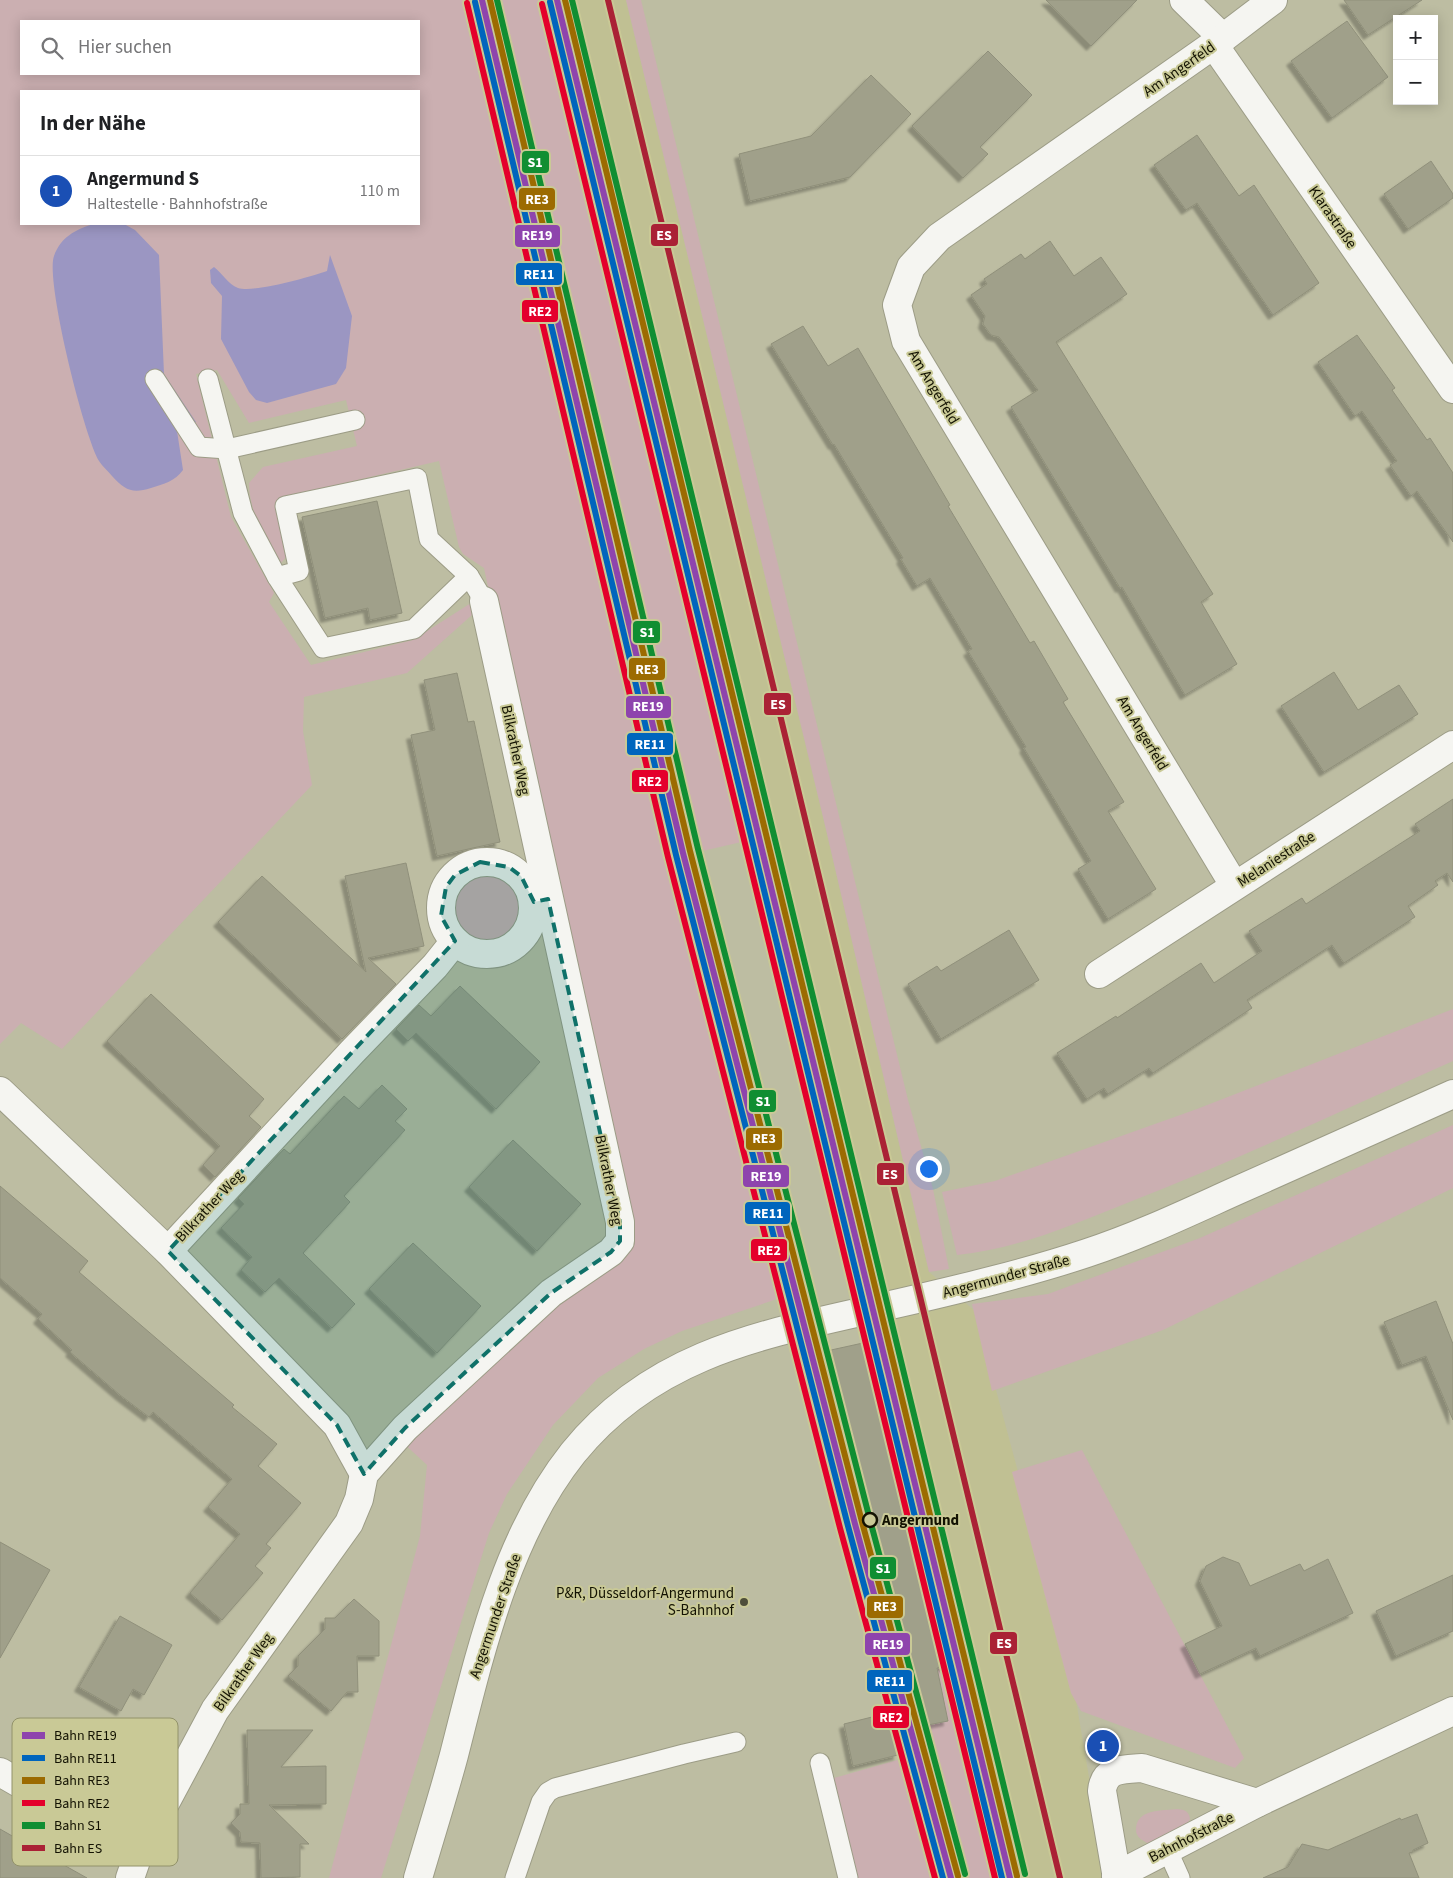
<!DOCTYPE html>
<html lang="de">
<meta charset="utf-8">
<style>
body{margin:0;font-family:"Source Sans 3",sans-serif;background:#f6f6f6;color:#202124}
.controls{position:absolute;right:15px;top:15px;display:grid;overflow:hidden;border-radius:0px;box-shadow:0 2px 12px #0003}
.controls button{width:45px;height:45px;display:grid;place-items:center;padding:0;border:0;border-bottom:1px solid #e0e0e0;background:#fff;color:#202124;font:25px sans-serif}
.you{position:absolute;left:928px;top:1168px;width:18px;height:18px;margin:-12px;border:4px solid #fff;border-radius:50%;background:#1a73e8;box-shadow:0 0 0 8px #1a73e833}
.badge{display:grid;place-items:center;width:32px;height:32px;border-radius:50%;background:#d93025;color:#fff;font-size:16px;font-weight:700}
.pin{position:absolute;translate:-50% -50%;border:2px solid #fff;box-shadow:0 1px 5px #0006}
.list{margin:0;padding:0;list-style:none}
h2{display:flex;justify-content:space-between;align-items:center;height:65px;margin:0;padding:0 20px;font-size:21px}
h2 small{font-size:16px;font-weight:400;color:#757577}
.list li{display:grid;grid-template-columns:32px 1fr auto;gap:15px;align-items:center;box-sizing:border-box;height:70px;padding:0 20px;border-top:1px solid #e0e0e0}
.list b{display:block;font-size:19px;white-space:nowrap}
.list p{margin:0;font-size:16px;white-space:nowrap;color:#757577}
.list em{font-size:16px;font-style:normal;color:#757577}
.icon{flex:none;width:28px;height:28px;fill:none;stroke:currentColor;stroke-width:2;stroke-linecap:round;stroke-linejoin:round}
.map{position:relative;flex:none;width:1453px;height:1878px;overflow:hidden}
.search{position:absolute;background:#fff;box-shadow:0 2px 12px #0003;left:20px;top:20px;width:400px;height:55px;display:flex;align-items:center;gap:12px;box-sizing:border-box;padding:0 18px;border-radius:0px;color:#757577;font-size:19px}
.panel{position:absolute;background:#fff;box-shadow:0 2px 12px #0003;left:20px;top:90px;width:400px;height:135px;border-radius:0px}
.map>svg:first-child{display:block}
.built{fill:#c0c093}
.green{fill:#cbafb1;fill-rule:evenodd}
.water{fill:#9b96c2}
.building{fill:#a0a08a;stroke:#90907b;filter:url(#shadow)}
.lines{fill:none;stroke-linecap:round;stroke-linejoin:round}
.service-casing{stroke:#9c9c86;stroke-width:21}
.minor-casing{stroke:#9c9c86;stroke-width:30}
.secondary-casing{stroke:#9c9c86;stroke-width:30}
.service{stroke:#f5f5f1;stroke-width:19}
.minor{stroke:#f5f5f1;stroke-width:28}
.secondary{stroke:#f5f5f1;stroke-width:28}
.rail-1-casing{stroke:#c9c996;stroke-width:10}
.rail-2-casing{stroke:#c9c996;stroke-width:10}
.rail-3-casing{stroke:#c9c996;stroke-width:10}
.rail-4-casing{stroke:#c9c996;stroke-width:10}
.rail-5-casing{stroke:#c9c996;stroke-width:10}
.rail-6-casing{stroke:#c9c996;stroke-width:10}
.rail-1{stroke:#8e44ad;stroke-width:6}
.rail-2{stroke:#0065bd;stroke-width:6}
.rail-3{stroke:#9c6b01;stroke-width:6}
.rail-4{stroke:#e4002b;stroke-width:6}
.rail-5{stroke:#108e32;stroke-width:6}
.rail-6{stroke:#aa2135;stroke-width:6}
.marked{fill:#0f7169;fill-opacity:0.2;stroke:#0f7169;stroke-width:4;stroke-dasharray:10 6;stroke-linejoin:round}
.stop-dot{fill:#c9c996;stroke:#131202;stroke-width:2.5}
.poi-dot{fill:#4e4e3a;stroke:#c9c996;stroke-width:2}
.labels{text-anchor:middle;stroke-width:4;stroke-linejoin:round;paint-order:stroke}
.street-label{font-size:15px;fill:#131202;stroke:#c9c996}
.stop-label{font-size:15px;font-weight:bold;fill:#131202;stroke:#c9c996;text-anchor:start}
.poi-label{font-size:15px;fill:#131202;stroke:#c9c996;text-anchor:end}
.key{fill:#c9c996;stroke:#92926a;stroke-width:1}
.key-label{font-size:14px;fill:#131202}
.line-badge{stroke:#c9c996;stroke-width:2}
.badge-label{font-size:14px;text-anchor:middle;font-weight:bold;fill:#fff}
</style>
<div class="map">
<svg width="1453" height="1878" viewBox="0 0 1453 1878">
<defs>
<filter id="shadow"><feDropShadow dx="-4.5" dy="4.5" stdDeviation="1" flood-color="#0004"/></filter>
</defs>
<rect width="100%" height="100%" fill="#bdbda2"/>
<g class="built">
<polygon points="466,0 496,0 694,853 905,1676 908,1675 963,1878 934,1878 794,1359 780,1298 750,1189 669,859"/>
<polygon points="542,0 626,0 824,821 929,1272 982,1317 996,1390 1070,1665 1106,1878 996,1878 944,1667 950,1666 872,1341 750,840"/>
</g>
<g class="green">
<path d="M0,0H466L669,859L750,1189L780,1298L682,1331L644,1349L598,1378L553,1425L507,1494L489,1533L381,1878H329L420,1536L427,1465L399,1439L627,1244L484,568L463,554L459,547L439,461L279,498L275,507L287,556L281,563C265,535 250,517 249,483L263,467L357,446L346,400L249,423L217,370L196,374L231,517L274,593L269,602L311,665L413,640L471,603L473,614L407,673L304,697L303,731L312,785L62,1049L21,1023L0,1044ZM21,21H419V74H21ZM21,91H419V224H21Z"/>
<polygon points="496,0 542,0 750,840 694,853"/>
<polygon points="626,0 641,0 908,1100 933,1189 949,1269 929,1272 824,821"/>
<circle cx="487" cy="909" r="33"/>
<path d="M1453,1009V1061C1345,1109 1237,1160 1127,1203C1072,1225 1017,1249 957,1255L942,1192L995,1181L1197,1109Z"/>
<polygon points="1453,1125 1453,1188 1163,1330 992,1391 972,1304 1048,1294 1200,1238"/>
<polygon points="1082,1450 1244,1758 1235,1768 1081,1711 1071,1693 1012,1472"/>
<polygon points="944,1667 996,1878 963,1878 908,1675 929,1725 948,1721 937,1669"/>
<polygon points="901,1759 934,1878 858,1878 834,1778"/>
<path d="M1178,1809C1186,1810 1189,1812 1190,1819L1186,1826L1149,1844C1142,1840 1136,1837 1136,1830C1136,1808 1163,1811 1178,1809Z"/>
</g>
<g class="water">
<path d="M93,224H124L135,230L159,255L164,374L196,422L177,431L183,470C175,481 164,484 151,488C132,494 125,490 112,476C108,471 102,466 99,461C84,436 45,280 54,256C61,237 75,230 93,224Z"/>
<path d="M330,255L352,316L346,368L336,384L267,403L256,400L249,392L221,339L222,296L211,283L210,270L214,267C222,273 228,284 238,288C255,293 309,277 327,271Z"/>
</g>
<g class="building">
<polygon points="1046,0 1137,0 1091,46"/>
<polygon points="1344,0 1422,0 1368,35"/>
<polygon points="1347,21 1388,77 1332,118 1291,61"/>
<polygon points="988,51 1032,95 980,147 988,154 963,178 912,126"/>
<polygon points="871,75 911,114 850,177 750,201 739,154 811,136"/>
<polygon points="1197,135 1239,196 1254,185 1319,283 1273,315 1197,203 1186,210 1154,165"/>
<polygon points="1431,161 1453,194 1453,198 1408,229 1384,194"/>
<polygon points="1050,241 1074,276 1101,257 1127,294 1056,342 1213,594 1201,602 1237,664 1185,695 1122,587 1120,588 1011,407 1038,390 999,337 991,335 983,324 985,316 971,295 987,284 984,279 1021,254 1025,259"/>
<polygon points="803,326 828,366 858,348 950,505 948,506 1030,643 1034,641 1068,699 1063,702 1124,802 1108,811 1156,889 1108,919 1078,869 1091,861 1024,748 1026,747 968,651 972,649 930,578 917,586 901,559 903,558 834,444 833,445 771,344"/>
<polygon points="1357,335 1395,388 1392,390 1427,440 1430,438 1453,473 1453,542 1417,491 1411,496 1390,465 1397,461 1362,411 1355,416 1318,362"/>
<polygon points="377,501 402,613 370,620 368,608 325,618 302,517"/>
<polygon points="1334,672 1358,710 1399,685 1418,714 1324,772 1281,706"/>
<polygon points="457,673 468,722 474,721 500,842 437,856 411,735 435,730 424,680"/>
<polygon points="1453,799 1453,882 1447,873 1435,881 1438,885 1408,906 1415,917 1344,963 1332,945 1247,1000 1252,1008 1153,1073 1149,1068 1108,1094 1104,1088 1087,1099 1057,1053 1116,1016 1117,1018 1201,963 1214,983 1262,951 1249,931 1302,898 1306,904 1420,831 1415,824"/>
<polygon points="406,863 424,946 368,958 396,984 342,1039 218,922 262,876 366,972 345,876"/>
<polygon points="1009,930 1039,980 941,1039 908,984 937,966 941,971"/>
<polygon points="460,986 540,1062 496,1109 416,1033 408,1041 396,1029 419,1005 431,1016"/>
<polygon points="151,994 264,1099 249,1116 261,1127 215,1177 203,1165 220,1146 107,1041"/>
<polygon points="382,1085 407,1109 395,1121 405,1130 344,1196 350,1202 303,1253 355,1304 332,1328 279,1278 265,1292 241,1270 252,1257 221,1228 244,1204 238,1198 284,1149 290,1154 344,1096 359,1109"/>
<polygon points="513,1140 581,1204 537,1251 469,1187"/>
<polygon points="0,1186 88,1261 79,1272 234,1405 232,1407 277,1444 258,1466 301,1503 266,1544 271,1548 255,1566 263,1573 222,1620 190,1593 240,1534 208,1507 232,1479 153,1412 149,1417 120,1395 70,1352 72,1350 38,1319 42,1314 0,1278"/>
<polygon points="413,1243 481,1306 437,1353 369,1289"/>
<polygon points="1436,1301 1453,1344 1453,1420 1426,1356 1402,1365 1384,1322"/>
<polygon points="872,1341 950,1666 937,1668 948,1721 918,1727 822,1352"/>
<polygon points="0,1542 50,1570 0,1658"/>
<polygon points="1223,1557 1239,1563 1250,1586 1300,1564 1304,1571 1328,1559 1353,1613 1260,1656 1256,1648 1200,1674 1185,1644 1222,1626 1200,1581 1206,1566"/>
<polygon points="1453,1575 1453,1631 1396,1656 1376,1611"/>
<polygon points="354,1599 379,1621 379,1656 357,1656 358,1692 347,1692 331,1711 288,1676 298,1666 298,1656 325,1629 325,1618 335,1618"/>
<polygon points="120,1616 172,1645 144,1695 133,1689 121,1711 79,1687"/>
<polygon points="888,1713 898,1755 853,1766 844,1724"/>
<polygon points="247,1730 313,1730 281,1767 326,1766 326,1804 269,1805 309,1844 300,1844 300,1877 261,1878 260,1843 241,1842 240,1832 231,1823 240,1814 240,1804 249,1804"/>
<polygon points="1417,1814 1428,1843 1413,1850 1413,1852 1409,1853 1419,1878 1263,1878 1288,1867 1302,1844 1328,1850 1400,1818 1401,1820"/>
<polygon points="0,1829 21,1841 87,1878 0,1878"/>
</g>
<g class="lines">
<defs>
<g id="service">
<polyline points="155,379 199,447 227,449 355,420"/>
<polyline points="208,379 243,513 277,577 323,648 414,629 469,576 484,601"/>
<polyline points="277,577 299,571 285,506 417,478 429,539 469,576"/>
<polyline points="820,1763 848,1878"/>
<polyline points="1167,1849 1180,1878"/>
<polyline points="515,1878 541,1802 548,1792 555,1788 684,1754 736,1742"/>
</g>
<g id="minor">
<polyline points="1184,0 1223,38"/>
<polyline points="1214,45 1453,389"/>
<circle cx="487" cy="908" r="46"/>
<polyline points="1234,885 906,341 897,305 911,267 939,237 1223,38 1273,0"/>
<polyline points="1099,974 1453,745"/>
<polyline points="0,1091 168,1251 337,1425 364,1474"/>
<polyline points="168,1251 352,1052 435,966 455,941"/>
<polyline points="0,1772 139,1852"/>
<polyline points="1116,1876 1257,1803 1453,1711"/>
<polyline points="130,1878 139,1852 215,1710 349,1523 359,1499 364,1474 405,1428 551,1293 611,1252 620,1241 620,1222 484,601"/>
<path d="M1117,1878L1102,1791C1104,1768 1123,1769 1142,1768L1257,1803"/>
</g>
<path id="secondary" d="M418,1878C430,1837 443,1796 454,1755C480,1653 506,1537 573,1453C652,1355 759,1335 874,1309C946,1292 1018,1276 1087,1253C1139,1236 1189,1212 1238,1190C1310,1158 1381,1126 1453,1094"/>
</defs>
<use href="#service" class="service-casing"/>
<use href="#minor" class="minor-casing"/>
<use href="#secondary" class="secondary-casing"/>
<use href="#service" class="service"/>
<use href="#minor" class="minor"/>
<use href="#secondary" class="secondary"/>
<defs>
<g id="rail-1">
<polyline points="482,0 683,853 855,1524 951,1878"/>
<polyline points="557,0 1010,1878"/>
</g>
<g id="rail-2">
<polyline points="475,2 676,855 848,1526 943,1878"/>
<polyline points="550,2 1002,1878"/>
</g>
<g id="rail-3">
<polyline points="490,0 690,851 862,1522 958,1876"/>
<polyline points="565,0 1017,1876"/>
</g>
<g id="rail-4">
<polyline points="467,3 668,857 840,1528 935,1878"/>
<polyline points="542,4 995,1878"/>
</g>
<g id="rail-5">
<polyline points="497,0 698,849 870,1520 965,1874"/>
<polyline points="572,0 1025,1874"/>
</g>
<polyline id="rail-6" points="608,0 1060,1878"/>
</defs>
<use href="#rail-1" class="rail-1-casing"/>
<use href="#rail-2" class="rail-2-casing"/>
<use href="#rail-3" class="rail-3-casing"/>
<use href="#rail-4" class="rail-4-casing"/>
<use href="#rail-5" class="rail-5-casing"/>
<use href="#rail-6" class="rail-6-casing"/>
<use href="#rail-1" class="rail-1"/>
<use href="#rail-2" class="rail-2"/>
<use href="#rail-3" class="rail-3"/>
<use href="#rail-4" class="rail-4"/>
<use href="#rail-5" class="rail-5"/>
<use href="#rail-6" class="rail-6"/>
</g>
<path class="marked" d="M480,862L509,867L521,876L534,902L548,899L620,1222V1241L611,1252L551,1293L405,1428L364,1474L337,1425L168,1251L455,941L441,916L446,887L455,875Z"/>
<circle class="stop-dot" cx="870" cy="1520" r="7"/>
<circle class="poi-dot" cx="744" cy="1602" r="5"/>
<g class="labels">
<g class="street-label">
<text transform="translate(1179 69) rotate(-35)" y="5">Am Angerfeld</text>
<text transform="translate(1333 217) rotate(55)" y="5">Klarastraße</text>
<text transform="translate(934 387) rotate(59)" y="5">Am Angerfeld</text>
<text transform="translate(1143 733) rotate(59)" y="5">Am Angerfeld</text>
<text transform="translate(516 750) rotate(78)" y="5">Bilkrather Weg</text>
<text transform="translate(1276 859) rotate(-33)" y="5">Melaniestraße</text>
<text transform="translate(609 1180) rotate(79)" y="5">Bilkrather Weg</text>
<text transform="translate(209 1206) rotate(-47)" y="5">Bilkrather Weg</text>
<text transform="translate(1006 1276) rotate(-15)" y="5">Angermunder Straße</text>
<text transform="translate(495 1616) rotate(-71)" y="5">Angermunder Straße</text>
<text transform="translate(243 1672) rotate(-55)" y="5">Bilkrather Weg</text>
<text transform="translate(1191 1837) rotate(-27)" y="5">Bahnhofstraße</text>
</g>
<g class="stop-label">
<text x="882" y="1525">Angermund</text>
</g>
<g class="poi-label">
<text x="734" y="1598">P&amp;R, Düsseldorf-Angermund<tspan x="734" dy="17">S-Bahnhof</tspan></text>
</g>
</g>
<rect x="12" y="1718" width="166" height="148" rx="8" class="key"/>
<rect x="22" y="1732" width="23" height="7" fill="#8e44ad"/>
<rect x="22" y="1755" width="23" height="6" fill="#0065bd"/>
<rect x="22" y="1777" width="23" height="7" fill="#9c6b01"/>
<rect x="22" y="1800" width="23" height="6" fill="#e4002b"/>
<rect x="22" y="1822" width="23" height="7" fill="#108e32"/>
<rect x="22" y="1845" width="23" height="6" fill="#aa2135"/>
<g class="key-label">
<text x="54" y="1740">Bahn RE19</text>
<text x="54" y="1763">Bahn RE11</text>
<text x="54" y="1785">Bahn RE3</text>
<text x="54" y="1808">Bahn RE2</text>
<text x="54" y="1830">Bahn S1</text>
<text x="54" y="1853">Bahn ES</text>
</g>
<g class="line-badge">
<rect x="521" y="150" width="29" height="24" rx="5" fill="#108e32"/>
<rect x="518" y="187" width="38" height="24" rx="5" fill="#9c6b01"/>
<rect x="650" y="223" width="29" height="24" rx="5" fill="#aa2135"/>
<rect x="514" y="224" width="47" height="24" rx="5" fill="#8e44ad"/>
<rect x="515" y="262" width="48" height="24" rx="5" fill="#0065bd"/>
<rect x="521" y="299" width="38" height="24" rx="5" fill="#e4002b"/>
<rect x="632" y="620" width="29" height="24" rx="5" fill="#108e32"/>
<rect x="628" y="657" width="38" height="24" rx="5" fill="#9c6b01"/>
<rect x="763" y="692" width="29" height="24" rx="5" fill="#aa2135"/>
<rect x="625" y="695" width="47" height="24" rx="5" fill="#8e44ad"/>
<rect x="626" y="732" width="48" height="24" rx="5" fill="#0065bd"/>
<rect x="631" y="769" width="38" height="24" rx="5" fill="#e4002b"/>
<rect x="748" y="1089" width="29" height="24" rx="5" fill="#108e32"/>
<rect x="745" y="1127" width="38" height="24" rx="5" fill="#9c6b01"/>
<rect x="876" y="1162" width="29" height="24" rx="5" fill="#aa2135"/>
<rect x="742" y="1164" width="48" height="24" rx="5" fill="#8e44ad"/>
<rect x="744" y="1201" width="47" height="24" rx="5" fill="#0065bd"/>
<rect x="750" y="1238" width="38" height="24" rx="5" fill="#e4002b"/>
<rect x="869" y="1556" width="28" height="24" rx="5" fill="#108e32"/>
<rect x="866" y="1595" width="38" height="24" rx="5" fill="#9c6b01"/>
<rect x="989" y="1631" width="29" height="24" rx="5" fill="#aa2135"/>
<rect x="864" y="1632" width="47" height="24" rx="5" fill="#8e44ad"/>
<rect x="866" y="1669" width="47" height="24" rx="5" fill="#0065bd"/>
<rect x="872" y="1705" width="38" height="24" rx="5" fill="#e4002b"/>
</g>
<g class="badge-label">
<text x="535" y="167">S1</text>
<text x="537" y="204">RE3</text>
<text x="664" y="240">ES</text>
<text x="537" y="240">RE19</text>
<text x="539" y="279">RE11</text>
<text x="540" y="316">RE2</text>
<text x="647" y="637">S1</text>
<text x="647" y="674">RE3</text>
<text x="778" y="709">ES</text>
<text x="648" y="711">RE19</text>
<text x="650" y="749">RE11</text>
<text x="650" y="786">RE2</text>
<text x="763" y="1106">S1</text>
<text x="764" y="1143">RE3</text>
<text x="890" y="1179">ES</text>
<text x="766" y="1181">RE19</text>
<text x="768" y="1218">RE11</text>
<text x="769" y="1255">RE2</text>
<text x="883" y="1573">S1</text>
<text x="885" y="1611">RE3</text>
<text x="1004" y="1648">ES</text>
<text x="888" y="1649">RE19</text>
<text x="890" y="1686">RE11</text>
<text x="891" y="1722">RE2</text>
</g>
</svg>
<div class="controls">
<button>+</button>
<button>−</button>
</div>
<div class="you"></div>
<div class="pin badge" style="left:1103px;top:1746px;background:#1a4fb4">1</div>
<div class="search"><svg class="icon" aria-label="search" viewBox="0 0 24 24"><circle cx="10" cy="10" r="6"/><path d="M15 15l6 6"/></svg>Hier suchen</div>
<section class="panel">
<h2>In der Nähe<small></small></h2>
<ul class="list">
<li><span class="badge" style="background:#1a4fb4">1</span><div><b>Angermund S</b><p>Haltestelle · Bahnhofstraße</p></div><em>110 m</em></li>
</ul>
</section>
</div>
